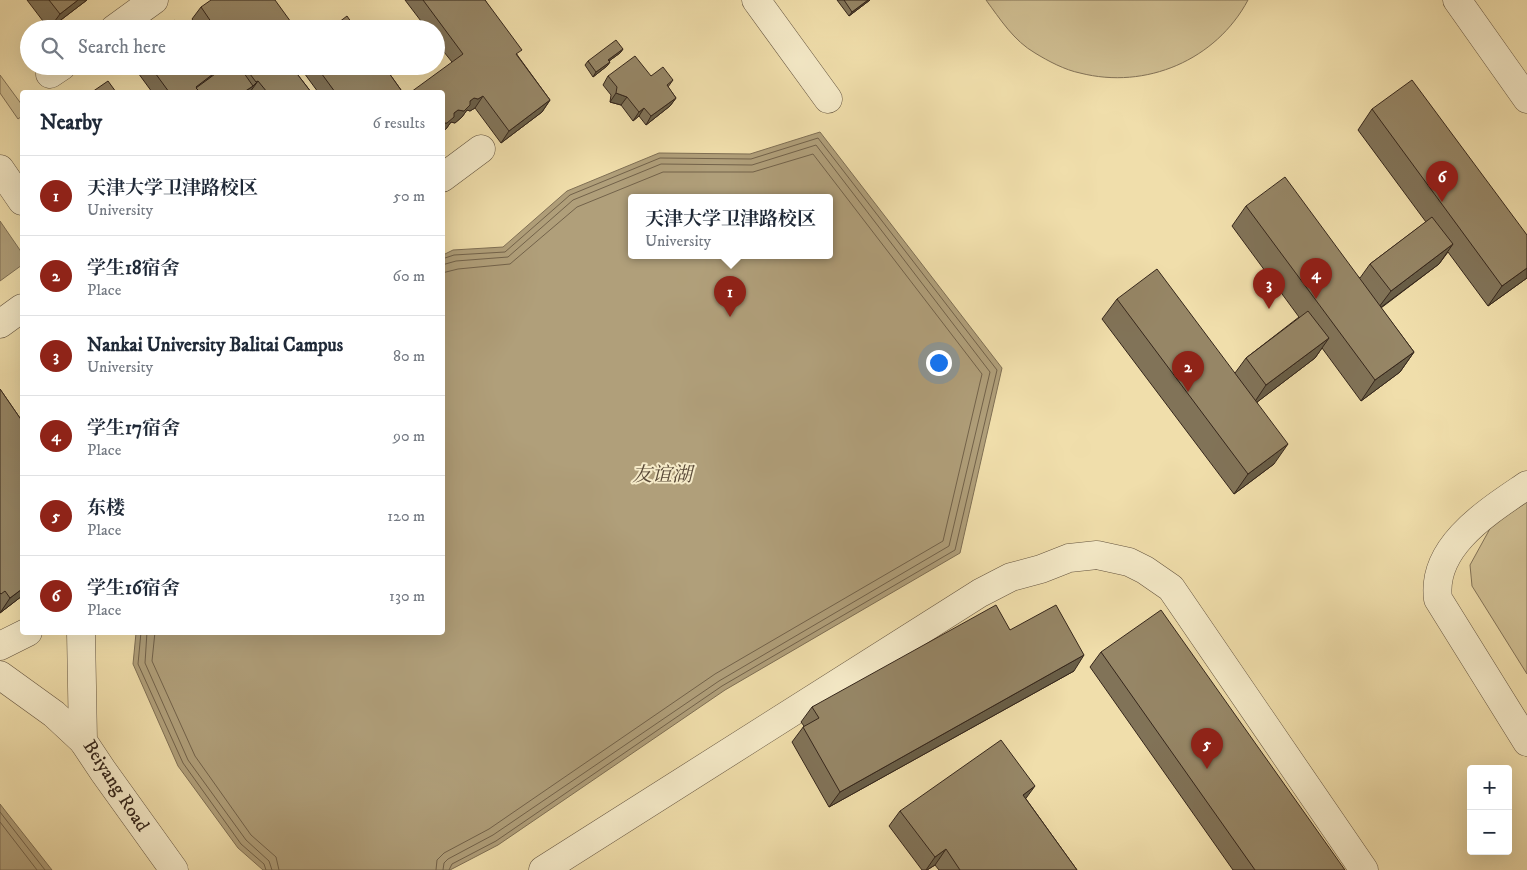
<!DOCTYPE html>
<meta charset="utf-8">
<style>
body{margin:0;font-family:"IM FELL DW Pica","Noto Serif SC",serif;background:#f6f6f7;color:#1f2937}
.controls{position:absolute;right:15px;bottom:15px;display:grid;overflow:hidden;border-radius:5px;box-shadow:0 5px 20px #0002}
.controls button{width:45px;height:45px;display:grid;place-items:center;padding:0;border:0;border-bottom:1px solid #e0e1e3;background:#fff;color:#1f2937;font:25px sans-serif}
.you{position:absolute;left:938px;top:362px;width:18px;height:18px;margin:-12px;border:4px solid #fff;border-radius:50%;background:#1a73e8;box-shadow:0 0 0 8px #1a73e833}
.badge{display:grid;place-items:center;width:32px;height:32px;border-radius:50%;background:#8f2418;color:#fff;font-size:16px;font-weight:700}
.pin{position:absolute;translate:-50% -41px;filter:drop-shadow(0 1px 2px #0008)}
.pin::after{content:'';position:absolute;top:26px;width:18px;height:15px;background:inherit;clip-path:polygon(0 0,100% 0,50% 100%)}
.popup{position:absolute;left:628px;top:194px;width:205px;height:65px;box-sizing:border-box;display:grid;place-content:center;border-radius:5px;background:#fff;filter:drop-shadow(0 1px 4px #0005);font-size:16px;white-space:nowrap;color:#747a83}
.popup b{font-size:19px;color:#1f2937}
.popup::after{content:'';position:absolute;left:50%;top:100%;margin-left:-10px;border:10px solid transparent;border-top-color:#fff}
.list{margin:0;padding:0;list-style:none}
h2{display:flex;justify-content:space-between;align-items:center;height:65px;margin:0;padding:0 20px;font-size:21px}
h2 small{font-size:16px;font-weight:400;color:#747a83}
.list li{display:grid;grid-template-columns:32px 1fr auto;gap:15px;align-items:center;box-sizing:border-box;height:80px;padding:0 20px;border-top:1px solid #e0e1e3}
.list b{display:block;font-size:19px;white-space:nowrap}
.list p{margin:0;font-size:16px;white-space:nowrap;color:#747a83}
.list em{font-size:16px;font-style:normal;color:#747a83}
.icon{flex:none;width:28px;height:28px;fill:none;stroke:currentColor;stroke-width:2;stroke-linecap:round;stroke-linejoin:round}
.map{position:relative;flex:none;width:1527px;height:870px;overflow:hidden}
.search{position:absolute;background:#fff;box-shadow:0 5px 20px #0002;left:20px;top:20px;width:425px;height:55px;display:flex;align-items:center;gap:12px;box-sizing:border-box;padding:0 18px;border-radius:28px;color:#747a83;font-size:19px}
.panel{position:absolute;background:#fff;box-shadow:0 5px 20px #0002;left:20px;top:90px;width:425px;height:545px;border-radius:5px}
.map>svg:first-child{display:block}
.green{fill:#d0bf93;stroke:#827257}
.water{fill:#b09f7a;stroke:#7f6f54;fill-rule:evenodd}
.lines{fill:none;stroke-linecap:round;stroke-linejoin:round}
.shore{stroke:#72624a;stroke-width:1}
.minor-casing{stroke:#64543f;stroke-width:29}
.minor{stroke:#f5eac8;stroke-width:28}
.wall{fill:#817358;stroke:#35261b}
.shaded-wall{fill:#695e47;stroke:#35261b}
.building{fill:#968666;stroke:#35261b}
.labels{text-anchor:middle;stroke-width:4;stroke-linejoin:round;paint-order:stroke}
.street-label{font-size:19px;fill:#35261b;stroke:#f5eac8}
.water-label{font-size:20px;font-style:italic;fill:#5a4a38;stroke:#f5eac8}
</style>
<div class="map">
<svg width="1527" height="870" viewBox="0 0 1527 870">
<rect width="100%" height="100%" fill="#f0deab"/>
<filter id="stains"><feTurbulence type="fractalNoise" baseFrequency=".004" numOctaves="4"/><feColorMatrix values="0 0 0 0 .2 0 0 0 0 .09 0 0 0 0 .02 0 0 0 .5 -.17"/></filter>
<radialGradient id="worn" r=".72"><stop offset=".6" stop-color="#630" stop-opacity="0"/><stop offset="1" stop-color="#630" stop-opacity=".3"/></radialGradient>
<g class="green">
<path d="M986,0H1248C1216,60 1146,90 1080,73C1065,70 1048,61 1035,53C1014,41 1000,19 986,0Z"/>
<polygon points="0,75 22,105 22,116 18,119 0,93"/>
<polygon points="1527,502 1527,674 1472,586 1470,565 1492,525"/>
</g>
<g class="water">
<path d="M820,132L1002,368L960,553L725,690L498,845L450,870H263L238,848L178,766L133,664L136,633L442,632L443,255L453,250L503,247L567,191L659,153L750,154ZM829,198V256H631V198Z"/>
<polygon points="0,221 22,253 22,265 0,281"/>
<polygon points="0,804 7,813 52,870 0,870"/>
</g>
<g class="lines">
<g class="shore">
<polyline points="442,259 454,255 505,252 570,195 660,158 751,159 818,138 997,370 955,550 722,686 496,841 452,864 449,870"/>
<polyline points="442,265 456,261 508,257 573,200 661,164 752,165 816,145 990,372 949,546 719,681 493,835 448,859 444,863 443,870"/>
<polyline points="141,632 138,664 183,763 241,844 264,864 266,870"/>
<polyline points="147,632 145,663 188,760 246,840 269,861 272,870"/>
<polyline points="155,632 152,661 195,756 251,835 276,857 279,870"/>
<polyline points="0,812 45,870"/>
<polyline points="0,822 37,870"/>
<polyline points="436,870 437,860 444,853 489,829 715,674 943,541 982,374 813,154 753,172 663,172 577,207 510,264 458,269 442,273"/>
</g>
<defs>
<g id="minor">
<polyline points="756,0 828,99"/>
<polyline points="1457,0 1527,99"/>
<polyline points="114,29 154,0"/>
<polyline points="50,74 62,66"/>
<polyline points="0,169 22,201"/>
<polyline points="442,178 481,149"/>
<polyline points="0,324 22,308"/>
<path d="M1527,485C1489,511 1431,546 1438,599L1527,742"/>
<polyline points="81,632 83,741 103,771 174,870"/>
<polyline points="0,646 28,632"/>
<polyline points="0,675 54,714 83,741"/>
<polyline points="543,870 980,593 1011,577 1041,569 1069,558 1097,555 1129,562 1145,570 1171,588 1364,870"/>
</g>
</defs>
<use href="#minor" class="minor-casing"/>
<use href="#minor" class="minor"/>
</g>
<g class="wall">
<polygon points="27,0 87,0 49,29"/>
<polygon points="405,0 485,0 518,56 550,100 542,112 501,143 475,108 470,111 467,110 462,117 455,123 451,122 446,129 452,62 436,42 436,29 427,29"/>
<polygon points="837,0 870,0 849,16"/>
<polygon points="201,7 296,29 199,29 192,19"/>
<polygon points="623,49 620,53 609,61 610,62 607,66 593,77 585,65 588,61"/>
<polygon points="133,66 215,66 211,71 211,77 226,66 291,66 311,92 152,92"/>
<polygon points="299,66 384,66 401,90 399,92 318,92"/>
<polygon points="608,76 651,76 673,80 668,87 676,98 670,106 646,125 639,116 633,121 621,105 610,102 611,95 603,85"/>
<polygon points="1372,109 1527,235 1527,278 1488,306 1448,252 1439,264 1381,308 1414,352 1400,372 1361,401 1322,348 1315,358 1257,402 1274,464 1234,494 1102,319 1117,299 1235,373 1246,358 1299,317 1232,226 1246,206 1360,278 1370,264 1426,222 1358,130"/>
<polygon points="0,389 22,421 22,596 0,613"/>
<polygon points="1010,630 1074,671 829,807 792,742 804,726 801,722 812,707"/>
<polygon points="1101,652 1345,870 1233,870 1090,667"/>
<polygon points="1026,799 1077,870 939,870 935,865 927,870 922,870 889,826 900,811"/>
</g>
<g class="shaded-wall">
<polygon points="78,0 87,0 49,29 60,14"/>
<polygon points="868,0 870,0 849,16 852,12"/>
<polygon points="623,49 620,53 605,64 608,60"/>
<polygon points="610,62 607,66 593,77 596,72"/>
<polygon points="214,67 206,79 213,74 204,86 193,90 211,70"/>
<polygon points="258,81 250,92 244,92 253,86"/>
<polygon points="616,93 627,97 621,105 610,102"/>
<polygon points="483,96 475,108 470,111 467,110 462,117 455,123 451,122 446,129 442,132 442,123 447,123 454,113 458,110 464,111 470,101 474,98 478,99"/>
<polygon points="676,98 670,106 646,125 651,116"/>
<polygon points="550,100 542,112 501,143 509,131"/>
<polygon points="644,108 639,116 633,121 639,112"/>
<polygon points="1453,244 1439,264 1376,311 1391,291"/>
<polygon points="1527,268 1527,278 1488,306 1502,286"/>
<polygon points="1329,338 1315,358 1252,406 1266,385"/>
<polygon points="1414,352 1400,372 1361,401 1375,380"/>
<polygon points="1288,444 1274,464 1234,494 1248,474"/>
<polygon points="22,589 22,596 0,613 10,598"/>
<polygon points="1084,655 1074,671 829,807 840,792"/>
<polygon points="1035,786 1024,801 1023,795"/>
<polygon points="946,849 935,865 927,870 926,870 935,857"/>
</g>
<g class="building">
<polygon points="49,0 78,0 60,14"/>
<polygon points="211,0 275,0 296,29 216,29 201,7"/>
<polygon points="423,0 485,0 522,50 516,54 550,100 509,131 483,96 478,99 474,98 470,101 470,105 464,111 458,110 454,113 454,117 447,123 442,123 442,92 411,92 463,54"/>
<polygon points="844,0 868,0 852,12"/>
<polygon points="347,16 356,29 330,29"/>
<polygon points="175,20 181,29 164,29"/>
<polygon points="616,40 623,49 608,60 610,62 596,72 588,61"/>
<polygon points="635,56 651,76 663,67 673,80 667,85 676,98 651,116 644,108 639,112 627,97 616,93 617,87 608,76"/>
<polygon points="150,66 215,66 211,70 213,74 196,87 200,92 169,92"/>
<polygon points="226,66 239,66 253,86 244,92 200,92 196,88"/>
<polygon points="244,66 291,66 311,92 267,92 258,81 256,82"/>
<polygon points="316,66 384,66 401,90 397,92 335,92"/>
<polygon points="1412,80 1527,235 1527,268 1502,286 1372,109"/>
<polygon points="108,81 116,92 92,92"/>
<polygon points="1285,177 1414,352 1375,380 1246,206"/>
<polygon points="1432,217 1453,244 1391,291 1370,264"/>
<polygon points="1157,269 1288,444 1248,474 1117,299"/>
<polygon points="1308,311 1329,338 1266,385 1246,358"/>
<polygon points="0,389 22,421 22,589 10,598 5,591 1,594 0,593"/>
<polygon points="996,605 1010,630 1056,605 1084,655 840,792 803,727 819,718 812,707"/>
<polygon points="1161,610 1345,870 1255,870 1101,652"/>
<polygon points="1001,740 1035,786 1023,795 1077,870 960,870 946,849 935,857 900,811"/>
</g>
<g class="labels">
<g class="street-label">
<text transform="translate(117 785) rotate(57)" y="7">Beiyang Road</text>
</g>
<g class="water-label">
<text x="662" y="481">友谊湖</text>
</g>
</g>
<rect width="100%" height="100%" filter="url(#stains)"/>
<rect width="100%" height="100%" fill="url(#worn)"/>
</svg>
<div class="controls">
<button>+</button>
<button>−</button>
</div>
<div class="you"></div>
<div class="pin badge" style="left:730px;top:317px">1</div>
<div class="popup"><b>天津大学卫津路校区</b>University</div>
<div class="pin badge" style="left:1188px;top:392px">2</div>
<div class="pin badge" style="left:1269px;top:309px">3</div>
<div class="pin badge" style="left:1316px;top:299px">4</div>
<div class="pin badge" style="left:1207px;top:769px">5</div>
<div class="pin badge" style="left:1442px;top:202px">6</div>
<div class="search"><svg class="icon" aria-label="search" viewBox="0 0 24 24"><circle cx="10" cy="10" r="6"/><path d="M15 15l6 6"/></svg>Search here</div>
<section class="panel">
<h2>Nearby<small>6 results</small></h2>
<ul class="list">
<li><span class="badge">1</span><div><b>天津大学卫津路校区</b><p>University</p></div><em>50 m</em></li>
<li><span class="badge">2</span><div><b>学生18宿舍</b><p>Place</p></div><em>60 m</em></li>
<li><span class="badge">3</span><div><b>Nankai University Balitai Campus</b><p>University</p></div><em>80 m</em></li>
<li><span class="badge">4</span><div><b>学生17宿舍</b><p>Place</p></div><em>90 m</em></li>
<li><span class="badge">5</span><div><b>东楼</b><p>Place</p></div><em>120 m</em></li>
<li><span class="badge">6</span><div><b>学生16宿舍</b><p>Place</p></div><em>130 m</em></li>
</ul>
</section>
</div>
